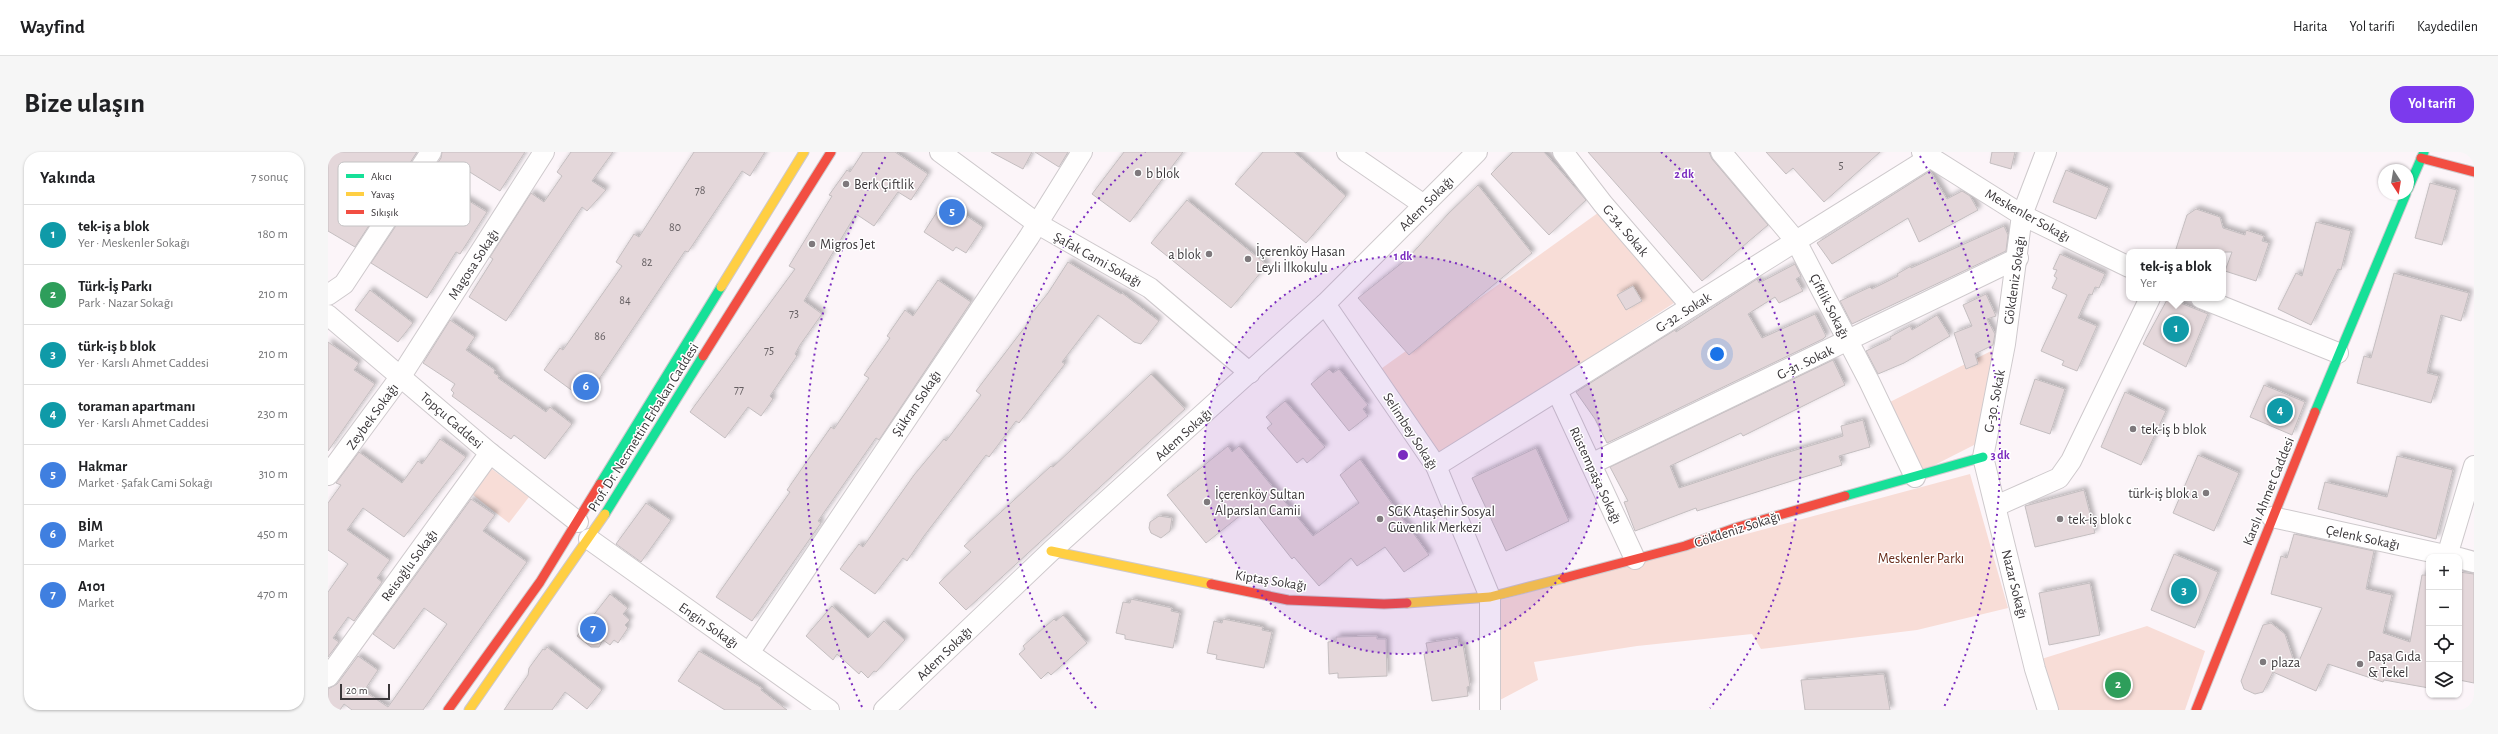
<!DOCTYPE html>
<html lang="tr">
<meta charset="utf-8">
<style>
body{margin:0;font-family:"Alegreya Sans",sans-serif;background:#f6f6f6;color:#202124}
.controls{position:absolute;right:12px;bottom:12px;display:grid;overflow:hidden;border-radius:8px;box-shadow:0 1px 3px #0004}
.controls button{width:36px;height:36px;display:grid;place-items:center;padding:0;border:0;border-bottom:1px solid #e0e0e0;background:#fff;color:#202124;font:20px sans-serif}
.compass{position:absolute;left:2050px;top:12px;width:36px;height:36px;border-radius:50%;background:#fff;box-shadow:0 1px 3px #0004;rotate:168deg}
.scale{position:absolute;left:12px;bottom:10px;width:50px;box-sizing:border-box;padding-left:4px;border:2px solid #3a3639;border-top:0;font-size:11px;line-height:14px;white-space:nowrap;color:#3a3639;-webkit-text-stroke:3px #fff;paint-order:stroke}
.you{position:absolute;left:1389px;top:202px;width:14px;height:14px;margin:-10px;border:3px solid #fff;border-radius:50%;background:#1a73e8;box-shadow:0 0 0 6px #1a73e833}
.badge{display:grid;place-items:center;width:26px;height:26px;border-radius:50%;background:#7c3aed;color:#fff;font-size:13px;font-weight:700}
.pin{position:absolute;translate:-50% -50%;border:2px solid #fff;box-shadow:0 1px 4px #0006}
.popup{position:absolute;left:1798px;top:97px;width:100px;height:52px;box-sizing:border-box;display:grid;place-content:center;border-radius:8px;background:#fff;filter:drop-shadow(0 1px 3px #0005);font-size:13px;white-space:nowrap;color:#757577}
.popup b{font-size:15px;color:#202124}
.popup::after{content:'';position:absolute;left:50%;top:100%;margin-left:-8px;border:8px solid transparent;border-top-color:#fff}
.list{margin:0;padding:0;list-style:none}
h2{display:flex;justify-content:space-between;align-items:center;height:52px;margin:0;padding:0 16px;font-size:17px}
h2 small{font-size:13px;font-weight:400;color:#757577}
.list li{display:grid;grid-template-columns:26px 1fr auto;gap:12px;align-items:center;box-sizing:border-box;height:60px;padding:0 16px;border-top:1px solid #e0e0e0}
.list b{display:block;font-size:15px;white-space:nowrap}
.list p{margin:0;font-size:13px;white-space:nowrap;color:#757577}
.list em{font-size:13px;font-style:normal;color:#757577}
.icon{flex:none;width:22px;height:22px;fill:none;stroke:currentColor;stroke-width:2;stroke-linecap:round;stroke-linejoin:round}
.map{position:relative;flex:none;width:2146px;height:558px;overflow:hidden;border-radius:16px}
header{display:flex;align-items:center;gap:24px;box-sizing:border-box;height:56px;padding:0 20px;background:#fff;border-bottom:1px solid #e0e0e0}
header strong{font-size:19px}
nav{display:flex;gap:22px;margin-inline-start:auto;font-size:14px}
.intro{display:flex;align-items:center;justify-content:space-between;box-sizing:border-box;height:96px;padding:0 24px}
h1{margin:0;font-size:28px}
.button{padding:10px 18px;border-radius:16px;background:#7c3aed;color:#fff;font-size:14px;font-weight:700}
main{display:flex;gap:24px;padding:0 24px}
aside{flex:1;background:#fff;border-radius:16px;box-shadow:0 1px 3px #0004}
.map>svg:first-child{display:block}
.green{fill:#f8ddd7}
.building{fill:#e4d7da;stroke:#c4bec0;filter:url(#shadow)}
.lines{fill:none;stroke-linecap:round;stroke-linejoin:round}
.street-casing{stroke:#cec9cc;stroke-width:22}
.fast-casing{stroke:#cec9cc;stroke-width:11}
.slow-casing{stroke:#cec9cc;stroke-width:11}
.jam-casing{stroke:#cec9cc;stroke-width:11}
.street{stroke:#fffefe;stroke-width:20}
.fast{stroke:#16e098;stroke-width:9}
.slow{stroke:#ffcf43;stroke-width:9}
.jam{stroke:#f24e42;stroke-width:9}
.ring{fill:none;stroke:#7b2cbf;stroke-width:2;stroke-dasharray:2 4}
.poi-dot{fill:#7e797c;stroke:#fff;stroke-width:1.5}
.labels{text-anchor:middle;stroke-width:3;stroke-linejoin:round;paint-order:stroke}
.number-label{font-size:12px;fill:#645e61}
.poi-label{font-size:14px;fill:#3a3639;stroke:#fff;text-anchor:start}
.street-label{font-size:14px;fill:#3a3639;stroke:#fff}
.park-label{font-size:14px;fill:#672a18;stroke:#fff}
.key{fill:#fff;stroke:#c4c3c4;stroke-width:1}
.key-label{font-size:11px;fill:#3a3639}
.centre{fill:#7b2cbf;stroke:#fff;stroke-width:2}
.ring-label{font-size:12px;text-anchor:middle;font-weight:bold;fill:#7b2cbf;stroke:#fff;stroke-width:3;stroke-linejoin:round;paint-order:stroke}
</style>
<header>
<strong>Wayfind</strong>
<nav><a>Harita</a><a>Yol tarifi</a><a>Kaydedilen</a></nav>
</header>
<div class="intro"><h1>Bize ulaşın</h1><a class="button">Yol tarifi</a></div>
<main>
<aside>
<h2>Yakında<small>7 sonuç</small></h2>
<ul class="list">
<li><span class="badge" style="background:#0f9aa8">1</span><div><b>tek-iş a blok</b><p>Yer · Meskenler Sokağı</p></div><em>180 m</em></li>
<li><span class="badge" style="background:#2e9e5b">2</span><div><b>Türk-İş Parkı</b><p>Park · Nazar Sokağı</p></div><em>210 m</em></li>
<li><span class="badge" style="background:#0f9aa8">3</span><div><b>türk-iş b blok</b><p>Yer · Karslı Ahmet Caddesi</p></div><em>210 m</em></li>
<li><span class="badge" style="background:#0f9aa8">4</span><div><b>toraman apartmanı</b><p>Yer · Karslı Ahmet Caddesi</p></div><em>230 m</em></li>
<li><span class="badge" style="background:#3f7fe0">5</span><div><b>Hakmar</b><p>Market · Şafak Cami Sokağı</p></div><em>310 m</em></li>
<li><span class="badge" style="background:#3f7fe0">6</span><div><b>BİM</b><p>Market</p></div><em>450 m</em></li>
<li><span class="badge" style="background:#3f7fe0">7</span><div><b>A101</b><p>Market</p></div><em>470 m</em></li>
</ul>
</aside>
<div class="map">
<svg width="2146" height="558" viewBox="0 0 2146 558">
<defs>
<filter id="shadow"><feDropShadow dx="3.5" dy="-3.5" stdDeviation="2" flood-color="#0004"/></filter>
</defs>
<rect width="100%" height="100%" fill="#fcf5f9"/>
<g class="green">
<polygon points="1274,58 1346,151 1111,304 1050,219"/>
<polygon points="1671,195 1648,292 1579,327 1558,252"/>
<polygon points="160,314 201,345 181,371 140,339"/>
<polygon points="1642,322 1680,456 1589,478 1433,497 1424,482 1309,494 1206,510 1210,528 1172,548 1162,451"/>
<polygon points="1819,474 1877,499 1857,558 1721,558 1707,509"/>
</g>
<g class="building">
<polygon points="5,0 89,0 27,95 0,79 0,8"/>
<polygon points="114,0 197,0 172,39 137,17 123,38 159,60 132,102 128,100 99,146 43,111 113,6"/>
<polygon points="243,0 285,0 264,29 278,38 259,59 254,55 178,169 141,145 165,107 162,105 203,41 216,50 234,24 229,20"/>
<polygon points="366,0 437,0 422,24 414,19 360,100 357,99 257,248 216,218 232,196 235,198 294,114 288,110 306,82 311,85"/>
<polygon points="535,0 567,0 600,22 583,48 570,40 546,74 528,62 476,149 494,162 472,193 467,202 469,204 442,244 445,247 433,264 420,255 397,286 362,260 467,117 461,114 504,44 501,43 519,18 522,20"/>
<polygon points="663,0 704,0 695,17"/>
<polygon points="707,0 740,0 731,15"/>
<polygon points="796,0 855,0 802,70 764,42"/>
<polygon points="935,0 966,0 1018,44 978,91 907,32"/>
<polygon points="1185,0 1216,0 1258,48 1221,83 1163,22"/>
<polygon points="1260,0 1381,0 1384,7 1440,73 1374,129"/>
<polygon points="1438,0 1552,0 1496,50 1465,16 1458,22"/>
<polygon points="1664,0 1687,0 1683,17 1662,11"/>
<polygon points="1738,18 1781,36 1768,67 1725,50"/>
<polygon points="1602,19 1619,47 1634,39 1642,44 1650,58 1591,90 1580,66 1504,112 1489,91"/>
<polygon points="2102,31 2129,38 2114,93 2087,86"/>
<polygon points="1150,33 1204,101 1081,203 1030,146 1080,106 1120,62"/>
<polygon points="859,48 939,113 903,156 823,91"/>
<polygon points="616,49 655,75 638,101 628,95 625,99 596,80"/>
<polygon points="1868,57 1892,65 1895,76 1917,83 1918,78 1936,84 1934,89 1941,91 1928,129 1897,119 1904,100 1847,100 1859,63"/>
<polygon points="1988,70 2023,79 2013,118 2010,117 1983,173 1950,157 1968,121 1974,124"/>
<polygon points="1676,74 1680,83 1678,99 1524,172 1512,149 1542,135 1544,137 1570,124 1569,122 1583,114 1583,116"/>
<polygon points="1732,102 1777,122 1771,136 1767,135 1764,143 1761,142 1750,166 1769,174 1749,219 1734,213 1736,209 1713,199 1739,143 1724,136 1729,126 1726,124 1729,118 1725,117"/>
<polygon points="740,110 793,142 794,141 831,169 813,192 806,190 770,163 734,210 737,212 691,271 688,269 661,305 658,303 596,384 579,409 575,406 547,442 512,417 531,392 535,395 586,323 616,287 618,289 653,243 648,239 703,167 701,165 720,141"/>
<polygon points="1467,112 1473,124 1468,127 1475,139 1451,151 1447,145 1420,162 1434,186 1487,162 1498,184 1495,187 1279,291 1267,267 1248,240 1347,178 1348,180 1429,127 1431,131"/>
<polygon points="2066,121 2141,141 2133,169 2113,163 2099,221 2111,224 2103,251 2029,231 2036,204 2043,206"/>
<polygon points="610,128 643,150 551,288 548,286 490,369 493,371 424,469 388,445 462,340 459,338 477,312 503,275 506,277 541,226 536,223 562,186 559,184 577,158 585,164"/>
<polygon points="1305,134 1314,149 1298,158 1289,143"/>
<polygon points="42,138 85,171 70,190 27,158"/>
<polygon points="1658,142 1668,164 1659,167 1667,182 1665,193 1647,202 1650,212 1638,217 1626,181 1644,174 1635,153"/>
<polygon points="1840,146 1880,162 1858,215 1815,192"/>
<polygon points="1609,163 1622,184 1576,211 1550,222 1538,199 1563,187 1562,185 1582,174 1584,178"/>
<polygon points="122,168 147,185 138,198 167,218 166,221 171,224 170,226 218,260 222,255 244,272 217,307 186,283 183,287 124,244 126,241 123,238 127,232 95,211"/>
<polygon points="0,190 31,211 26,218 47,232 0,299"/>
<polygon points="1505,208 1517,233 1415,284 1413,281 1342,314 1351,336 1444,305 1515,284 1513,274 1535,268 1542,295 1511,304 1514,313 1369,359 1368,356 1307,379 1296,350 1300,349 1282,315"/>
<polygon points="1001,217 1005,221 1011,217 1040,253 1035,257 1040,264 1021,279 983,232"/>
<polygon points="823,222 857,257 638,458 611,431 643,400 636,394 723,314 725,315"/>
<polygon points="1707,227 1737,237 1722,282 1692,272"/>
<polygon points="1936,233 1977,250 1964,283 1922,265"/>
<polygon points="1797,240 1838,259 1813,313 1773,295"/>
<polygon points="957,249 997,295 979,311 975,306 969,311 939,276 944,272 938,265"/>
<polygon points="112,287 138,305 76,385 35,356 19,378 62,408 49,426 54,430 26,469 20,465 5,486 11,490 0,505 0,440 20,412 0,398 0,351 13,333 8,331 31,300 74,331 90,309 94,312"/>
<polygon points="900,294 904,300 911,294 985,384 1031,351 1012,323 1032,307 1101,403 1076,420 1057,395 1029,414 1023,406 991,434 966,405 964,407 923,355 878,391 839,343"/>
<polygon points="1208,296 1241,369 1178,399 1144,326"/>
<polygon points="1870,303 1911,321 1886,379 1845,361"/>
<polygon points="2069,304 2125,318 2108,387 1990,357 1997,330 2059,345"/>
<polygon points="1756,338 1767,381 1707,395 1697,354"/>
<polygon points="143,347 167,363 155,379 199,410 95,558 24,558 16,552 12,558 0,558 0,537 9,532 30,504 50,518 36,539 60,555 119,472 96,456 66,497 45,482"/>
<polygon points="318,351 343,368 313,410 288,392"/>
<polygon points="831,364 844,366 842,379 833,386 823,381 821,376 822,370"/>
<polygon points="1966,382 2046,399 2038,437 2064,443 2055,481 2082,490 2094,423 2101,423 2101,536 2056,528 2055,530 2000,512 1988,539 1945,520 1935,540 1927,542 1916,537 1913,529 1935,473 1943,471 1957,482 1968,516 1994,456 1943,442 1953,404 1959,406"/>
<polygon points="1846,402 1890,420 1867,476 1823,458"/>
<polygon points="2131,420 2146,422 2146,531 2131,528"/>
<polygon points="1762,431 1772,483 1721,493 1711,441"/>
<polygon points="282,442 300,456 295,462 302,468 297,473 300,476 290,491 286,488 282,493 275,488 271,495 263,495 249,484"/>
<polygon points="803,447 844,456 843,459 852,461 845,496 797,487 797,483 788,481 795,450 802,451"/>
<polygon points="504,454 540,486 556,469 577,488 548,520 546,519 540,526 533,519 531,522 509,502 505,508 478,484"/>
<polygon points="735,463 759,491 723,523 720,520 713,527 691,502 697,497 695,494 726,467 728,469"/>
<polygon points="895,467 935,475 934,478 944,480 936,516 888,507 889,503 879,501 886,469 894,471"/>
<polygon points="1049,484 1049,487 1058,487 1059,524 1010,526 1010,521 1001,522 1000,490 1008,489 1008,485"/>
<polygon points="1130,486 1131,494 1135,493 1142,534 1139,535 1140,544 1104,549 1096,502 1100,501 1098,491"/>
<polygon points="219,495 274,538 259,557 237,540 224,558 176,558 200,523 201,516 215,497 217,498"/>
<polygon points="371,499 434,536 433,538 459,558 397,558 350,529"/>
<polygon points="1556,522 1562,558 1477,558 1473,528"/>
</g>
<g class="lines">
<defs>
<g id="street">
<polyline points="612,0 710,72 822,136 922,221"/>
<polyline points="1019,0 1096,53"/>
<polyline points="1235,0 1275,52 1363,154"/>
<polyline points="1393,0 1468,89 1541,229 1587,325"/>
<polyline points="1594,0 1694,63 1801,115"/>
<polyline points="1718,0 1694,63 1677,192 1655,305 1707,517 1720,558"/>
<polyline points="0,143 16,132 103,0"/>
<polyline points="1873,146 2010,201"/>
<polyline points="997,152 1108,314 1162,445 1162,558"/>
<polyline points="0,163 162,301 250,370"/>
<polyline points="1229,239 1307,407"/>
<polyline points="1263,312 1690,106"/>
<polyline points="1108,314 1601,6"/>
<polyline points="0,323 73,224 216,0"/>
<polyline points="1668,354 1731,326 1743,309 1822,146"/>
<polyline points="1944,365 2126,405"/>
<polyline points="261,387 501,558"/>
<polyline points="2119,404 2146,314"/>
<polyline points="2131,406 2146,410"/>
<polyline points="421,501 701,85 754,0"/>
<polyline points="0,525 162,301"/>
<polyline points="556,558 723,399 997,152 1149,0"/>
</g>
<g id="fast">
<polyline points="2080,37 2096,0"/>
<polyline points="1987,260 2078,42"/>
<polyline points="272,332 393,135"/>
<polyline points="1517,344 1655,305"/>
<polyline points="277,362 375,204"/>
</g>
<g id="slow">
<polyline points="393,135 476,0"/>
<polyline points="723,399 883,432"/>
<polyline points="1079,451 1162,445 1236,426"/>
<polyline points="141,558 277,362"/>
</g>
<g id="jam">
<polyline points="2093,6 2146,20"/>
<polyline points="375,204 503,0"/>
<polyline points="1236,426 1357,394 1410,375 1517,344"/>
<polyline points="883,432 960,448 1056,452 1079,451"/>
<polyline points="120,558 212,430 272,332"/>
<polyline points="1868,558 1987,260"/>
</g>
</defs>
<use href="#street" class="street-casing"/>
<use href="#fast" class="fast-casing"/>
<use href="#slow" class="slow-casing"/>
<use href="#jam" class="jam-casing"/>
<use href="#street" class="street"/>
<use href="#fast" class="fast"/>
<use href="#slow" class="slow"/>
<use href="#jam" class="jam"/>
</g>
<circle cx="1075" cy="303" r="199" fill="#7b2cbf" fill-opacity=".12"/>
<g class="ring">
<circle cx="1075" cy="303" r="199"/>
<path d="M768 556A398 398 0 0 1 817 0M1333 0A398 398 0 0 1 1382 556"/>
<path d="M534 555A597 597 0 0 1 558 4M1592 4A597 597 0 0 1 1616 555"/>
</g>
<g class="poi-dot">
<circle cx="810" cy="21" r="4"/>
<circle cx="518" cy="32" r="4"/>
<circle cx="484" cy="92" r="4"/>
<circle cx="881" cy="102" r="4"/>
<circle cx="920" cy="107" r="4"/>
<circle cx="1805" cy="277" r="4"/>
<circle cx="1878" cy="341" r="4"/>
<circle cx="879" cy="350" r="4"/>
<circle cx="1052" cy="367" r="4"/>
<circle cx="1732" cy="367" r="4"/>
<circle cx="1935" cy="510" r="4"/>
<circle cx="2032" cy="512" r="4"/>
</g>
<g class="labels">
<g class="number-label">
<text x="1513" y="17">5</text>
<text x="372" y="42">78</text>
<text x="347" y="79">80</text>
<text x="319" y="114">82</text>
<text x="297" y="152">84</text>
<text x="466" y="165">73</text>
<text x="272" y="188">86</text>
<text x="441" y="202">75</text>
<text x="411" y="241">77</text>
</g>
<g class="poi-label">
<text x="818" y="26">b blok</text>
<text x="526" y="37">Berk Çiftlik</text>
<text x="492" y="97">Migros Jet</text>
<text x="928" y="104">İçerenköy Hasan<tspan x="928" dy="16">Leyli İlkokulu</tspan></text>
<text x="873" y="107" text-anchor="end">a blok</text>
<text x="1813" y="282">tek-iş b blok</text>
<text x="1870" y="346" text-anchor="end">türk-iş blok a</text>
<text x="887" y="347">İçerenköy Sultan<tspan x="887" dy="16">Alparslan Camii</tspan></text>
<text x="1060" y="364">SGK Ataşehir Sosyal<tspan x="1060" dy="16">Güvenlik Merkezi</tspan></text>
<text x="1740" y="372">tek-iş blok c</text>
<text x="2040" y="509">Paşa Gıda<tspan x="2040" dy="16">&amp; Tekel</tspan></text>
<text x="1943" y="515">plaza</text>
</g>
<g class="street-label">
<text transform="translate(1098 51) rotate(-45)" y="5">Adem Sokağı</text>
<text transform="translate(1700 63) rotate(29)" y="5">Meskenler Sokağı</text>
<text transform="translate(1298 78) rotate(50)" y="5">G-34. Sokak</text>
<text transform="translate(770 107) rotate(29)" y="5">Şafak Cami Sokağı</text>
<text transform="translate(145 112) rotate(-57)" y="5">Magosa Sokağı</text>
<text transform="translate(1686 128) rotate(-82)" y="5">Gökdeniz Sokağı</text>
<text transform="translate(1502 154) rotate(63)" y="5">Çiftlik Sokağı</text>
<text transform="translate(1355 160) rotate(-32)" y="5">G-32. Sokak</text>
<text transform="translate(1477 210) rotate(-26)" y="5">G-31. Sokak</text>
<text transform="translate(1666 249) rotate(-79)" y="5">G-30. Sokak</text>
<text transform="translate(588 251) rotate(-56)" y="5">Şükran Sokağı</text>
<text transform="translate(44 264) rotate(-54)" y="5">Zeybek Sokağı</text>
<text transform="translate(124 268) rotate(41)" y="5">Topçu Caddesi</text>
<text transform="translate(315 275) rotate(-58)" y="5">Prof. Dr. Necmettin Erbakan Caddesi</text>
<text transform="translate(1083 279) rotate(57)" y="5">Selimbey Sokağı</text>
<text transform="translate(855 282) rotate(-42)" y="5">Adem Sokağı</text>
<text transform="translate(1268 323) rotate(65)" y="5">Rüstempaşa Sokağı</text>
<text transform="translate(1940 339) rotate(-68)" y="5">Karslı Ahmet Caddesi</text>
<text transform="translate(1409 377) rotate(-18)" y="5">Gökdeniz Sokağı</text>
<text transform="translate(2035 385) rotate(12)" y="5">Çelenk Sokağı</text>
<text transform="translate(81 413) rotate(-54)" y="5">Reisoğlu Sokağı</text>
<text transform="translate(943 428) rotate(9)" y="5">Kiptaş Sokağı</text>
<text transform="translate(1687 432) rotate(76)" y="5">Nazar Sokağı</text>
<text transform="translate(381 473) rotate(35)" y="5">Engin Sokağı</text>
<text transform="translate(616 501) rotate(-44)" y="5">Adem Sokağı</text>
</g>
<g class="park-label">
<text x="1593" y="411">Meskenler Parkı</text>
</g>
</g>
<rect x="10" y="10" width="132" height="64" rx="6" class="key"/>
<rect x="18" y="22" width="18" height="4" fill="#16e098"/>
<rect x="18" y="40" width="18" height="4" fill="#ffcf43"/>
<rect x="18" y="58" width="18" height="4" fill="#f24e42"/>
<g class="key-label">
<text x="43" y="28">Akıcı</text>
<text x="43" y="46">Yavaş</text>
<text x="43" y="64">Sıkışık</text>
</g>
<circle cx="1075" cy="303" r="6" class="centre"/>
<g class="ring-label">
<text x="1356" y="26">2 dk</text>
<text x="1075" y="108">1 dk</text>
<text x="1672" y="307">3 dk</text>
</g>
</svg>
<div class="controls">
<button>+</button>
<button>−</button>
<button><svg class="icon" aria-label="locate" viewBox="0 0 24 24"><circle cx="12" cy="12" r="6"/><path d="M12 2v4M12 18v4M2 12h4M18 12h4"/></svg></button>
<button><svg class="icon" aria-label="layers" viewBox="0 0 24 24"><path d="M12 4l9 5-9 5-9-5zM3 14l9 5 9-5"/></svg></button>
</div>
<svg class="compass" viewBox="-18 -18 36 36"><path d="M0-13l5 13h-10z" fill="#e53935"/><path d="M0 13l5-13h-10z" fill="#757577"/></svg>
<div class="scale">20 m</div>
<div class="you"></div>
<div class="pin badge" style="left:1848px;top:177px;background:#0f9aa8">1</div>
<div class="popup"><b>tek-iş a blok</b>Yer</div>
<div class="pin badge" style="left:1790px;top:533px;background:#2e9e5b">2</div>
<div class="pin badge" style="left:1856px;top:439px;background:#0f9aa8">3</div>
<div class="pin badge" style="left:1952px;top:259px;background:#0f9aa8">4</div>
<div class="pin badge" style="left:624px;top:60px;background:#3f7fe0">5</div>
<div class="pin badge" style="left:258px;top:235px;background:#3f7fe0">6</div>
<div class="pin badge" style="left:265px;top:477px;background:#3f7fe0">7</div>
</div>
</main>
